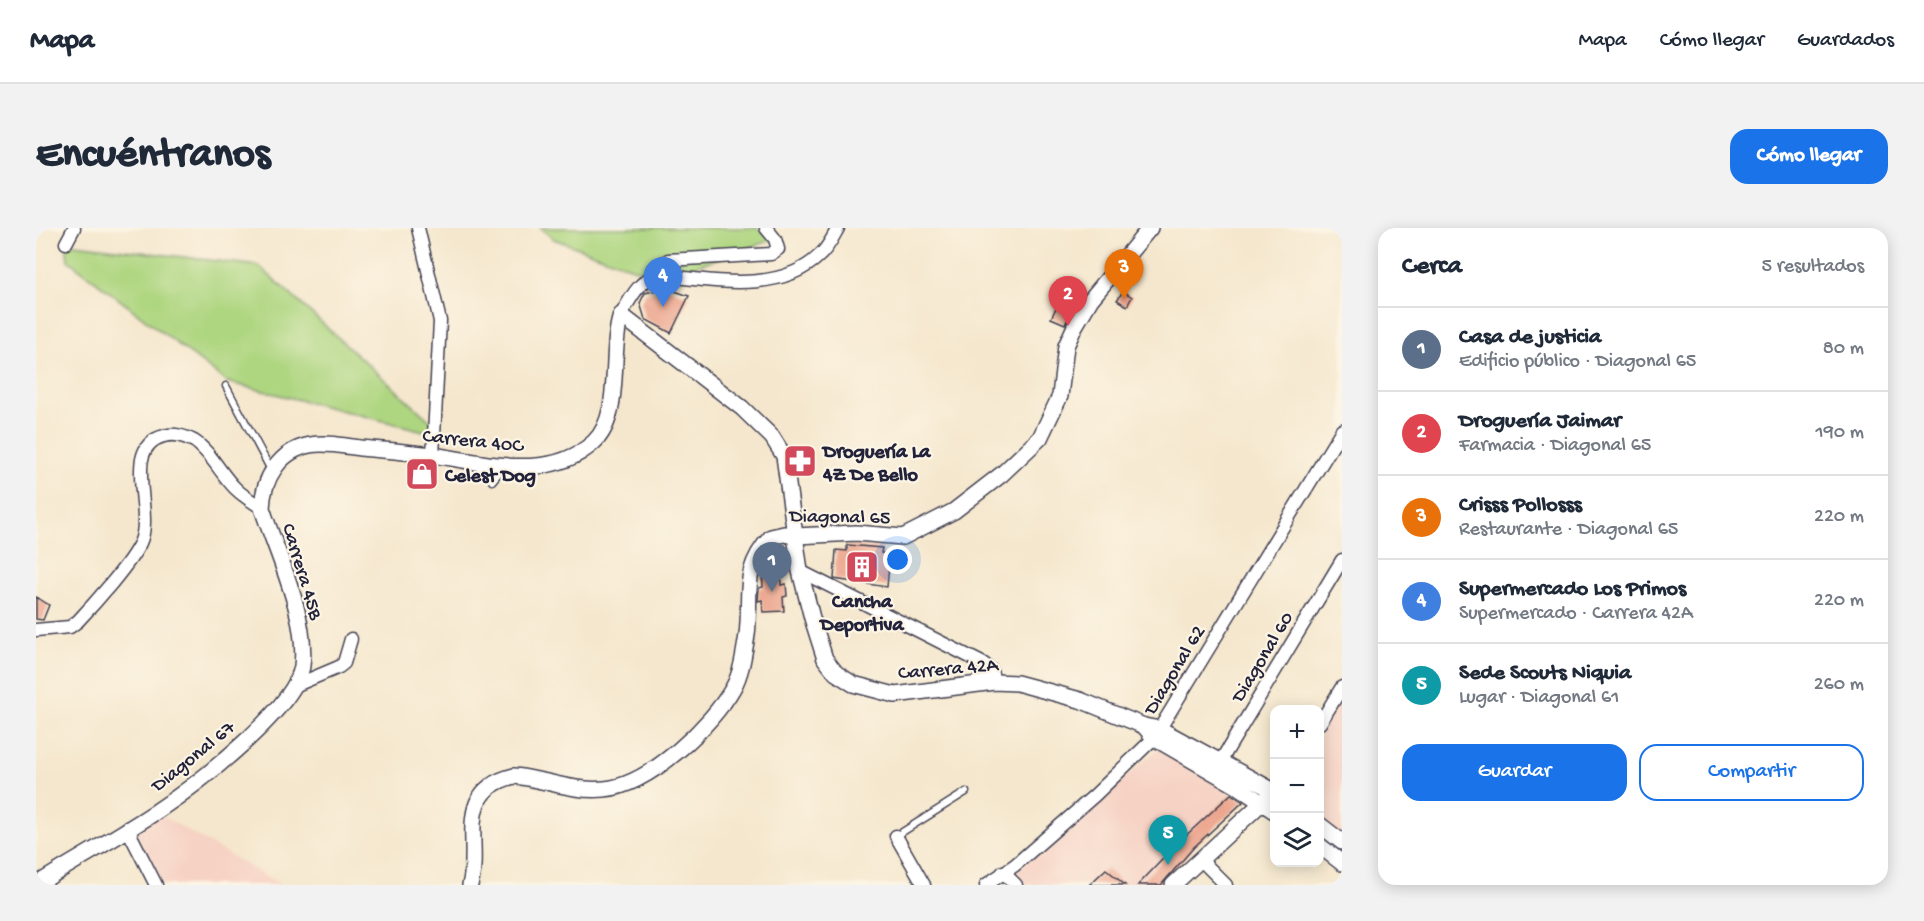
<!DOCTYPE html>
<html lang="es">
<meta charset="utf-8">
<style>
body{margin:0;font-family:"Gochi Hand",sans-serif;background:#f2f2f3;color:#1f2937}
.controls{position:absolute;right:18px;bottom:18px;display:grid;overflow:hidden;border-radius:12px;box-shadow:0 3px 15px #0003}
.controls button{width:54px;height:54px;display:grid;place-items:center;padding:0;border:0;border-bottom:2px solid #e0e1e3;background:#fff;color:#1f2937;font:30px sans-serif}
.you{position:absolute;left:862px;top:332px;width:21px;height:21px;margin:-15px;border:4px solid #fff;border-radius:50%;background:#1a73e8;box-shadow:0 0 0 9px #1a73e833}
.badge{display:grid;place-items:center;width:39px;height:39px;border-radius:50%;background:#1a73e8;color:#fff;font-size:20px;font-weight:700}
.pin{position:absolute;translate:-50% -50px;filter:drop-shadow(0 2px 3px #0008)}
.pin::after{content:'';position:absolute;top:32px;width:21px;height:18px;background:inherit;clip-path:polygon(0 0,100% 0,50% 100%)}
.list{margin:0;padding:0;list-style:none}
h2{display:flex;justify-content:space-between;align-items:center;height:78px;margin:0;padding:0 24px;font-size:26px}
h2 small{font-size:20px;font-weight:400;color:#747a83}
.list li{display:grid;grid-template-columns:39px 1fr auto;gap:18px;align-items:center;box-sizing:border-box;height:84px;padding:0 24px;border-top:2px solid #e0e1e3}
.list b{display:block;font-size:22px;white-space:nowrap}
.list p{margin:0;font-size:20px;white-space:nowrap;color:#747a83}
.list em{font-size:20px;font-style:normal;color:#747a83}
.actions{display:flex;gap:12px;padding:18px 24px}
.actions a{flex:1;padding:14px 0;border:2px solid #1a73e8;border-radius:18px;text-align:center;font-size:21px;color:#1a73e8}
.actions .main{background:#1a73e8;color:#fff}
.icon{flex:none;width:33px;height:33px;fill:none;stroke:currentColor;stroke-width:2;stroke-linecap:round;stroke-linejoin:round}
.map{position:relative;flex:none;width:1306px;height:657px;overflow:hidden;border-radius:18px}
header{display:flex;align-items:center;gap:36px;box-sizing:border-box;height:84px;padding:0 30px;background:#fff;border-bottom:2px solid #e0e1e3}
header strong{font-size:28px}
nav{display:flex;gap:33px;margin-inline-start:auto;font-size:21px}
.intro{display:flex;align-items:center;justify-content:space-between;box-sizing:border-box;height:144px;padding:0 36px}
h1{margin:0;font-size:42px}
.button{padding:15px 27px;border-radius:18px;background:#1a73e8;color:#fff;font-size:21px;font-weight:700}
main{display:flex;gap:36px;padding:0 36px}
aside{flex:1;background:#fff;border-radius:18px;box-shadow:0 3px 15px #0003}
.map>svg:first-child{display:block}
.built{fill:#f6d2c4}
.green{fill:#aed680;stroke:#687c5e;stroke-width:1.5}
.building{fill:#eca38b}
.lines{fill:none;stroke-linecap:round;stroke-linejoin:round}
.service-casing{stroke:#424051;stroke-width:9}
.minor-casing{stroke:#424051;stroke-width:15}
.tertiary-casing{stroke:#424051;stroke-width:18}
.service{stroke:#fff;stroke-width:6}
.minor{stroke:#fff;stroke-width:12}
.tertiary{stroke:#fff;stroke-width:15}
.labels{text-anchor:middle;stroke-width:4.5;stroke-linejoin:round;paint-order:stroke}
.street-label{font-size:20px;fill:#22223b;stroke:#fcf5e5}
.poi-label{font-size:20px;font-weight:bold;fill:#22223b;stroke:#fcf5e5;text-anchor:start}
</style>
<header>
<strong>Mapa</strong>
<nav><a>Mapa</a><a>Cómo llegar</a><a>Guardados</a></nav>
</header>
<div class="intro"><h1>Encuéntranos</h1><a class="button">Cómo llegar</a></div>
<main>
<div class="map">
<svg width="1306" height="657" viewBox="0 0 1306 657">
<rect width="100%" height="100%" fill="#fcf5e5"/>
<filter id="ink" filterUnits="userSpaceOnUse"><feTurbulence type="fractalNoise" baseFrequency=".0167" numOctaves="2"/><feDisplacementMap in="SourceGraphic" scale="12" xChannelSelector="R" yChannelSelector="G"/><feConvolveMatrix kernelMatrix="1 2 1 2 8 2 1 2 1" color-interpolation-filters="sRGB"/></filter>
<filter id="wash" filterUnits="userSpaceOnUse"><feTurbulence type="fractalNoise" baseFrequency=".008" numOctaves="4" result="noise"/><feDisplacementMap in="SourceGraphic" scale="24" xChannelSelector="R" yChannelSelector="G"/><feGaussianBlur stdDeviation="1.35" result="paint"/><feColorMatrix in="noise" values="0 0 0 0 0 0 0 0 0 0 0 0 0 0 0 0 0 1.4 0 .05"/><feComposite in="paint" operator="in"/></filter>
<g filter="url(#wash)">
<rect width="100%" height="100%" fill="#f5e7cd"/>
<g class="built">
<polygon points="1306,459 1306,614 1284,597 1284,495"/>
<polygon points="1124,519 1198,561 1101,657 1089,657 1070,641 1053,657 987,657 977,646"/>
<polygon points="123,586 245,657 127,657 98,603"/>
</g>
<g class="green">
<polygon points="504,0 721,0 739,11 624,50 518,11"/>
<polygon points="30,15 223,38 412,209 191,154 32,32"/>
</g>
<g id="blocks">
<g class="building">
<polygon points="630,60 653,68 635,105 609,91 604,75 609,65"/>
<polygon points="1087,63 1096,69 1091,78 1081,72"/>
<polygon points="1025,70 1041,75 1029,96 1015,90"/>
<polygon points="811,317 846,320 845,325 854,326 851,359 798,351 800,322 811,323"/>
<polygon points="735,337 744,337 745,357 750,356 751,368 747,369 748,383 727,384 726,372 722,373 723,360 727,359 726,346 731,346 730,341 735,341"/>
<polygon points="0,369 13,377 7,392 0,391"/>
<polygon points="1195,566 1207,574 1158,619 1125,657 1102,657 1145,612"/>
<polygon points="1070,641 1089,657 1053,657"/>
</g>
</g>
</g>
<g filter="url(#ink)">
<use href="#blocks" fill-opacity="0" stroke="#424051" stroke-width="1.5"/>
<g class="lines">
<defs>
<g id="service">
<polyline points="190,158 235,242"/>
<polyline points="456,253 467,240"/>
<polyline points="860,608 930,564"/>
</g>
<g id="minor">
<polyline points="382,0 404,93 397,227"/>
<polyline points="30,15 38,0"/>
<polyline points="620,47 621,41 632,32 735,26 742,21 739,11 730,0"/>
<path d="M585,87C595,70 601,55 620,47C671,51 743,68 784,27C792,20 797,9 802,0"/>
<polyline points="764,343 948,436 955,442 958,454"/>
<path d="M0,402L34,399L42,393C59,375 94,336 104,315C119,284 84,219 128,208C139,205 148,208 158,213C175,224 185,247 200,261C207,268 217,274 226,280"/>
<polyline points="258,458 303,439 308,435 315,411"/>
<polyline points="1284,495 1306,459"/>
<polyline points="1181,539 1306,332"/>
<polyline points="91,600 120,657"/>
<polyline points="860,608 888,657"/>
<polyline points="1164,631 1190,657"/>
<polyline points="967,644 980,657"/>
<polyline points="950,657 979,637 1059,567 1118,510 1306,202"/>
</g>
<g id="tertiary">
<polyline points="1108,498 1118,510 1201,558 1238,583"/>
<polyline points="1284,597 1306,614"/>
<polyline points="1284,618 1306,635"/>
<path d="M0,657C41,631 84,608 124,581C160,557 260,480 266,438C272,389 241,326 226,280C227,251 243,223 274,217C289,214 308,218 324,220C348,222 372,224 396,227C448,234 514,255 558,214C587,187 573,123 585,87L706,180L736,209L748,228L764,343L776,390L789,431L800,445L817,456L859,467L958,454L981,455L1044,472L1108,498L1124,501L1238,563"/>
<path d="M434,657C446,616 416,563 478,548C508,551 537,564 568,561C613,558 676,497 697,460C706,444 708,425 711,407C716,366 704,343 735,309L748,306L760,308L820,305L867,309L918,283L966,246L1004,210L1024,168L1030,118L1039,98L1055,71L1114,0"/>
<polyline points="1137,657 1231,570"/>
</g>
</defs>
<use href="#service" class="service-casing"/>
<use href="#minor" class="minor-casing"/>
<use href="#tertiary" class="tertiary-casing"/>
<use href="#service" class="service"/>
<use href="#minor" class="minor"/>
<use href="#tertiary" class="tertiary"/>
</g>
</g>
<defs>
<symbol id="pharmacy-square" viewBox="-11 -11 22 22"><rect x="-9" y="-9" width="18" height="18" rx="4" fill="#d1495b" stroke="#fcf5e5"/><path d="M-2-6h4v4h4v4h-4v4h-4v-4h-4v-4h4Z" fill="#fff"/></symbol>
<symbol id="shop-square" viewBox="-11 -11 22 22"><rect x="-9" y="-9" width="18" height="18" rx="4" fill="#d1495b" stroke="#fcf5e5"/><path d="M-5-2.5h2.3a2.7 3.5 0 0 1 5.4 0H5L5.5 6h-11ZM-1.5-2.5h3a1.5 2.3 0 0 0-3 0Z" fill="#fff"/></symbol>
<symbol id="building-square" viewBox="-11 -11 22 22"><rect x="-9" y="-9" width="18" height="18" rx="4" fill="#d1495b" stroke="#fcf5e5"/><path d="M-4-6H4V6H1V3H-1V6H-4ZM-2.5-4.3h1.7v1.8h-1.7ZM.8-4.3h1.7v1.8H.8ZM-2.5-1h1.7V.8h-1.7ZM.8-1h1.7V.8H.8Z" fill="#fff"/></symbol>
</defs>
<g fill-rule="evenodd">
<use href="#pharmacy-square" x="745" y="214" width="38" height="38"/>
<use href="#shop-square" x="367" y="227" width="38" height="38"/>
<use href="#building-square" x="807" y="320" width="38" height="38"/>
</g>
<g class="labels">
<g class="street-label">
<text transform="translate(437 211) rotate(6)" y="7">Carrera 40C</text>
<text transform="translate(804 287) rotate(1)" y="7">Diagonal 65</text>
<text transform="translate(268 343) rotate(73)" y="7">Carrera 45B</text>
<text transform="translate(1225 428) rotate(-59)" y="7">Diagonal 60</text>
<text transform="translate(912 439) rotate(-5)" y="7">Carrera 42A</text>
<text transform="translate(1137 441) rotate(-59)" y="7">Diagonal 62</text>
<text transform="translate(156 527) rotate(-39)" y="7">Diagonal 67</text>
</g>
<g class="poi-label">
<text x="787" y="229">Droguería La<tspan x="787" dy="23">4Z De Bello</tspan></text>
<text x="409" y="253">Celest Dog</text>
<text x="826" y="379" text-anchor="middle">Cancha<tspan x="826" dy="23">Deportiva</tspan></text>
</g>
</g>
</svg>
<div class="controls">
<button>+</button>
<button>−</button>
<button><svg class="icon" aria-label="layers" viewBox="0 0 24 24"><path d="M12 4l9 5-9 5-9-5zM3 14l9 5 9-5"/></svg></button>
</div>
<div class="you"></div>
<div class="pin badge" style="left:736px;top:364px;background:#5c6f8a">1</div>
<div class="pin badge" style="left:1032px;top:98px;background:#e0444e">2</div>
<div class="pin badge" style="left:1088px;top:71px;background:#e8710a">3</div>
<div class="pin badge" style="left:627px;top:79px;background:#3f7fe0">4</div>
<div class="pin badge" style="left:1132px;top:637px;background:#0f9aa8">5</div>
</div>
<aside>
<h2>Cerca<small>5 resultados</small></h2>
<ul class="list">
<li><span class="badge" style="background:#5c6f8a">1</span><div><b>Casa de justicia</b><p>Edificio público · Diagonal 65</p></div><em>80 m</em></li>
<li><span class="badge" style="background:#e0444e">2</span><div><b>Droguería Jaimar</b><p>Farmacia · Diagonal 65</p></div><em>190 m</em></li>
<li><span class="badge" style="background:#e8710a">3</span><div><b>Crisss Pollosss</b><p>Restaurante · Diagonal 65</p></div><em>220 m</em></li>
<li><span class="badge" style="background:#3f7fe0">4</span><div><b>Supermercado Los Primos</b><p>Supermercado · Carrera 42A</p></div><em>220 m</em></li>
<li><span class="badge" style="background:#0f9aa8">5</span><div><b>Sede Scouts Niquia</b><p>Lugar · Diagonal 61</p></div><em>260 m</em></li>
</ul>
<div class="actions"><a class="main">Guardar</a><a>Compartir</a></div>
</aside>
</main>
